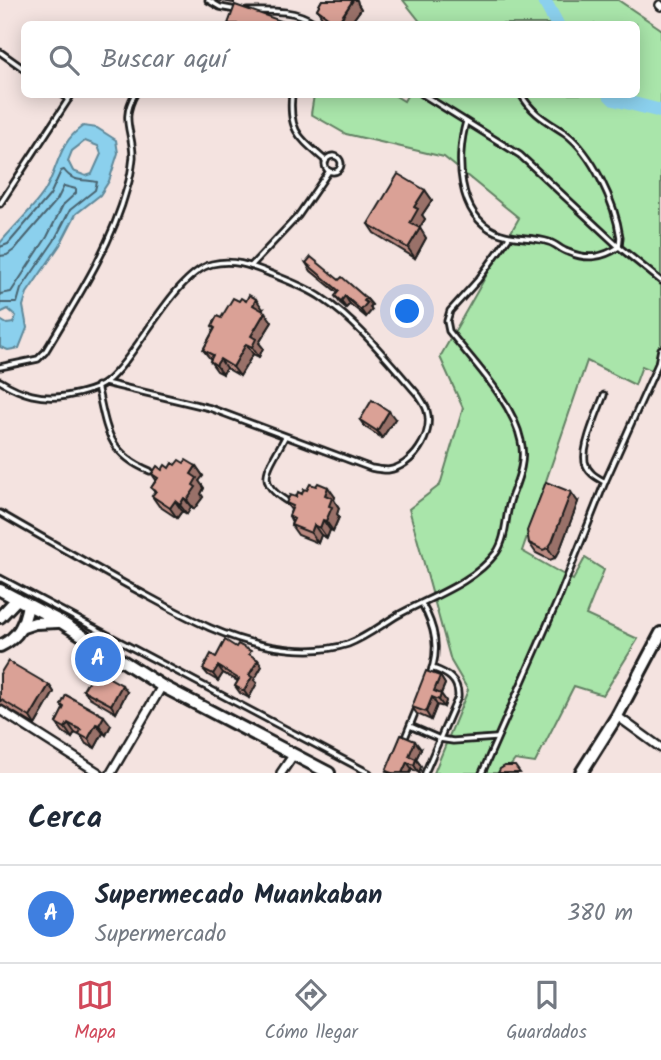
<!DOCTYPE html>
<html lang="es">
<meta charset="utf-8">
<style>
body{margin:0;font-family:Kalam,sans-serif;background:#f6f6f7;color:#1f2937}
.you{position:absolute;left:408px;top:312px;width:24px;height:24px;margin:-18px;border:5px solid #fff;border-radius:50%;background:#1a73e8;box-shadow:0 0 0 10px #1a73e833}
.badge{display:grid;place-items:center;width:46px;height:46px;border-radius:50%;background:#d1495b;color:#fff;font-size:23px;font-weight:700}
.pin{position:absolute;translate:-50% -50%;border:4px solid #fff;box-shadow:0 2px 7px #0006}
.list{margin:0;padding:0;list-style:none}
h2{display:flex;justify-content:space-between;align-items:center;height:91px;margin:0;padding:0 28px;font-size:30px}
h2 small{font-size:23px;font-weight:400;color:#747a83}
.list li{display:grid;grid-template-columns:46px 1fr auto;gap:21px;align-items:center;box-sizing:border-box;height:98px;padding:0 28px;border-top:2px solid #e0e1e3}
.list b{display:block;font-size:26px;white-space:nowrap}
.list p{margin:0;font-size:23px;white-space:nowrap;color:#747a83}
.list em{font-size:23px;font-style:normal;color:#747a83}
.icon{flex:none;width:38px;height:38px;fill:none;stroke:currentColor;stroke-width:2;stroke-linecap:round;stroke-linejoin:round}
.map{position:relative;flex:none;width:661px;height:773px;overflow:hidden}
.search{position:absolute;background:#fff;box-shadow:0 4px 18px #0003;left:21px;right:21px;top:21px;height:77px;display:flex;align-items:center;gap:18px;box-sizing:border-box;padding:0 24px;border-radius:10px;color:#747a83;font-size:26px}
.sheet{height:189px;background:#fff}
nav{display:flex;justify-content:space-around;align-items:center;box-sizing:border-box;height:98px;border-top:2px solid #e0e1e3;background:#fff;font-size:19px;color:#747a83}
nav a{display:grid;justify-items:center;gap:4px}
nav .on{color:#d1495b}
.map>svg:first-child{display:block}
.green{fill:#a9e5aa;stroke:#628063;stroke-width:2}
.water{fill:#8bd0ed;stroke:#5f8899;stroke-width:2;fill-rule:evenodd}
.lines{fill:none;stroke-linecap:round;stroke-linejoin:round}
.shore{stroke:#486470;stroke-width:2}
.river{stroke:#8bd0ed;stroke-width:14}
.lane-casing{stroke:#1c1c1c;stroke-width:9}
.street-casing{stroke:#1c1c1c;stroke-width:12}
.secondary-casing{stroke:#1c1c1c;stroke-width:16}
.lane{stroke:#fff;stroke-width:3.5}
.street{stroke:#fff;stroke-width:7}
.secondary{stroke:#fff;stroke-width:10}
.wall{fill:#bb8a81;stroke:#1c1c1c;stroke-width:2}
.shaded-wall{fill:#997169;stroke:#1c1c1c;stroke-width:2}
.building{fill:#daa196;stroke:#1c1c1c;stroke-width:2}
</style>
<div class="map">
<svg width="661" height="773" viewBox="0 0 661 773">
<rect width="100%" height="100%" fill="#f4e3e0"/>
<filter id="ink" filterUnits="userSpaceOnUse"><feTurbulence type="fractalNoise" baseFrequency=".0143" numOctaves="2"/><feDisplacementMap in="SourceGraphic" scale="14" xChannelSelector="R" yChannelSelector="G"/><feConvolveMatrix kernelMatrix="1 2 1 2 8 2 1 2 1" color-interpolation-filters="sRGB"/></filter>
<g filter="url(#ink)">
<polygon class="green" points="403,0 618,0 661,29 661,374 642,366 635,385 587,361 522,551 573,580 585,558 604,570 586,615 638,639 603,695 574,686 535,763 515,760 505,773 434,773 468,690 451,661 409,509 440,485 463,408 440,357 519,218 444,157 346,134 311,114 314,95 394,95 404,101 408,94 636,94 636,24 422,24"/>
<path class="water" d="M83,126L97,128L116,140L118,153L109,181L100,195L76,214L60,245L27,293L23,306L27,328L19,348L8,350L0,347V320L7,324L13,323L16,316L8,309L0,313V243C14,226 32,210 44,192C59,168 57,144 83,126ZM85,141L98,146L101,154L92,174L86,176L73,171L68,161L72,151Z"/>
<g class="lines">
<g class="shore">
<path d="M0,247L8,244L50,195L61,171L64,170C73,183 85,179 97,182L95,190L70,210L54,241L21,289L17,303H0"/>
<polyline points="0,256 7,255 14,250 57,200 64,186 76,189 76,193 63,205 47,237 11,292 0,294"/>
</g>
<g class="river">
<polyline points="544,0 557,24"/>
<polyline points="609,94 614,99 661,111"/>
</g>
<defs>
<g id="lane">
<polyline points="208,0 220,7 236,10"/>
<path d="M247,11C269,11 295,9 313,22"/>
<polyline points="312,24 313,22 317,24"/>
<polyline points="0,52 24,69"/>
<polyline points="62,94 69,99"/>
<path d="M292,94C288,132 300,138 326,161"/>
<polyline points="422,94 520,155 619,247 661,281"/>
<path d="M466,122C456,156 457,215 496,232C513,240 532,236 549,242C556,244 561,250 568,252C587,260 602,258 619,247L620,237C615,203 593,154 565,133C547,121 532,114 521,94"/>
<circle cx="333" cy="164" r="8"/>
<polyline points="0,204 72,94"/>
<polyline points="251,266 298,216 329,171"/>
<path d="M0,367L38,359L45,352C76,300 111,247 127,188C130,179 132,167 133,157C133,131 120,120 135,94"/>
<path d="M0,381C21,394 41,400 66,396C78,394 96,390 106,382C137,357 174,274 212,264C232,259 250,265 269,273C286,280 306,287 322,298C359,323 390,363 419,396C422,401 426,406 427,411C434,435 412,467 388,470C383,470 376,469 371,468L210,408L105,383"/>
<path d="M97,386C107,427 106,453 150,471"/>
<path d="M604,395C598,411 582,446 585,462C588,473 596,477 605,482"/>
<path d="M285,437C269,469 252,481 290,503"/>
<path d="M0,513C43,538 86,562 129,586C176,611 221,639 274,647C299,651 324,652 348,644C367,637 381,625 398,615C430,597 472,584 496,553C507,538 505,515 511,498C518,479 526,462 521,441C513,402 474,363 449,331L447,321L450,311L478,280L509,237"/>
<polyline points="0,578 369,773"/>
<path d="M422,604C435,627 440,649 430,675"/>
<polyline points="410,726 440,739 453,741 496,738"/>
<polyline points="404,740 417,708"/>
<path d="M425,773L458,697C459,680 447,673 432,668"/>
<polyline points="482,773 558,600 605,482 658,364 661,349"/>
</g>
<g id="street">
<polyline points="660,5 661,6"/>
<polyline points="0,710 99,773"/>
<polyline points="617,716 661,748"/>
<polyline points="111,773 162,686"/>
<polyline points="281,773 294,754"/>
</g>
<g id="secondary">
<polyline points="0,590 61,622 162,686 329,773"/>
<polyline points="0,617 17,599"/>
<polyline points="23,627 35,623 58,622"/>
<path d="M0,646C19,637 24,625 28,605"/>
<polyline points="581,773 617,716 661,633"/>
</g>
</defs>
<use href="#lane" class="lane-casing"/>
<use href="#street" class="street-casing"/>
<use href="#secondary" class="secondary-casing"/>
<use href="#lane" class="lane"/>
<use href="#street" class="street"/>
<use href="#secondary" class="secondary"/>
</g>
<g class="wall">
<polygon points="217,0 234,0 234,3"/>
<polygon points="322,0 357,0 358,4 361,9 350,24 332,24 323,19 317,9"/>
<polygon points="425,190 432,200 422,215 425,219 419,228 426,238 415,258 374,233 368,224"/>
<polygon points="306,263 339,280 366,298 372,305 370,307 372,310 366,317 350,304 346,308 340,303 335,296 338,293 311,271"/>
<polygon points="263,309 262,310 272,322 259,343 263,348 259,357 253,354 240,376 226,368 223,374 217,371 210,361 211,360 203,350 214,329 212,326 221,318"/>
<polygon points="395,419 382,438 365,427 360,420"/>
<polygon points="184,463 196,466 203,476 199,481 204,488 201,494 203,497 194,509 191,507 187,514 182,511 177,518 159,506 152,496 155,492 151,488 156,480 152,474"/>
<polygon points="316,486 335,497 334,500 339,508 337,514 339,517 333,531 330,530 327,538 321,535 318,543 298,535 291,525 292,522 289,516 291,510 286,503 307,490"/>
<polygon points="578,502 559,552 555,558 550,560 536,553 529,543"/>
<polygon points="216,657 255,658 258,660 262,666 254,680 257,683 249,698 240,693 235,686 238,681 223,673 218,681 208,675 203,669"/>
<polygon points="0,674 49,685 54,692 35,725 0,704"/>
<polygon points="440,676 445,684 441,694 446,701 444,707 437,705 431,720 417,714 412,707"/>
<polygon points="83,690 127,692 116,713 89,697"/>
<polygon points="61,705 111,725 106,735 103,733 95,748 86,744 81,736 75,733 72,738 63,732 56,723 64,708"/>
<polygon points="421,749 416,759 421,766 419,773 412,769 410,773 388,773 386,771"/>
</g>
<g class="shaded-wall">
<polygon points="353,0 357,0 358,4 361,9 350,24 338,24"/>
<polygon points="425,190 432,200 422,215 425,219 417,232 410,223 414,207"/>
<polygon points="420,228 426,238 415,258 408,248"/>
<polygon points="345,296 350,304 346,308 341,301"/>
<polygon points="366,298 372,305 370,307 372,310 366,317 361,310 364,301"/>
<polygon points="256,299 263,309 260,315 253,305"/>
<polygon points="265,312 272,322 259,343 263,348 259,357 252,347 251,336"/>
<polygon points="246,344 253,354 240,376 233,367"/>
<polygon points="220,359 226,368 223,374 216,365"/>
<polygon points="389,411 395,419 382,438 377,431"/>
<polygon points="196,466 203,476 199,481 204,488 201,494 203,497 194,509 187,500 193,485 191,474"/>
<polygon points="328,487 335,497 334,500 339,508 337,514 339,517 333,531 326,521 329,506 325,495"/>
<polygon points="571,492 578,502 559,552 555,558 548,548"/>
<polygon points="184,498 191,507 187,514 180,505"/>
<polygon points="175,501 182,511 177,518 170,508"/>
<polygon points="323,520 330,530 327,538 320,528"/>
<polygon points="314,525 321,535 318,543 311,533"/>
<polygon points="258,660 262,666 254,680 257,683 249,698 244,691 249,675"/>
<polygon points="218,666 223,673 218,681 213,674"/>
<polygon points="440,676 445,684 439,698 434,691"/>
<polygon points="49,685 54,692 35,725 30,717"/>
<polygon points="122,685 127,692 116,713 111,705"/>
<polygon points="441,694 446,701 444,707 439,700"/>
<polygon points="432,697 437,705 431,720 426,712"/>
<polygon points="104,716 111,725 106,735 99,725"/>
<polygon points="68,723 75,733 72,738 65,728"/>
<polygon points="96,724 103,733 95,748 88,739"/>
<polygon points="415,741 421,749 414,763 409,756"/>
<polygon points="416,759 421,766 419,773 414,765"/>
<polygon points="407,762 412,769 410,773 402,773"/>
</g>
<g class="building">
<polygon points="322,0 353,0 337,24 317,9"/>
<polygon points="235,5 284,22 283,24 228,24"/>
<polygon points="398,174 425,190 414,207 418,209 410,223 420,228 408,248 368,224"/>
<polygon points="311,257 339,280 342,277 366,298 364,301 367,303 361,310 345,296 341,301 335,296 339,291 306,263"/>
<polygon points="249,295 256,299 253,305 265,312 251,336 256,339 252,347 246,344 233,367 220,359 216,365 210,361 213,355 203,350 215,328 212,326 217,316 221,318 233,298 239,301 241,298 246,301"/>
<polygon points="372,400 389,411 377,431 360,420"/>
<polygon points="179,460 184,463 186,460 196,466 191,474 197,478 193,485 196,487 187,500 184,498 180,505 175,501 170,508 152,496 156,491 151,488 158,478 152,474 157,466 162,470 165,465 169,468 172,463 175,465"/>
<polygon points="546,482 571,492 552,542 548,548 543,550 529,543 527,531"/>
<polygon points="318,483 328,487 325,495 332,498 329,506 332,507 326,521 323,520 320,528 314,525 311,533 291,525 294,519 289,516 293,506 286,503 290,495 296,497 298,492 302,494 304,489 307,490 310,484 316,486"/>
<polygon points="225,640 236,647 238,644 251,651 249,654 258,660 249,675 252,677 244,691 235,686 239,679 218,666 213,674 203,669 211,654 216,657"/>
<polygon points="8,661 49,685 30,717 0,699 0,674"/>
<polygon points="95,670 122,685 111,705 83,690"/>
<polygon points="426,671 440,676 434,691 441,694 439,700 432,697 426,712 412,707"/>
<polygon points="66,695 104,716 99,725 96,724 88,739 79,734 81,730 68,723 65,728 56,723 64,707 61,705"/>
<polygon points="401,735 415,741 409,756 416,759 414,765 407,762 402,773 392,773 386,771"/>
<polygon points="505,766 515,766 520,773 498,773 500,769"/>
</g>
</g>
</svg>
<div class="you"></div>
<div class="pin badge" style="left:98px;top:659px;background:#3f7fe0">A</div>
<div class="search"><svg class="icon" aria-label="search" viewBox="0 0 24 24"><circle cx="10" cy="10" r="6"/><path d="M15 15l6 6"/></svg>Buscar aquí</div>
</div>
<section class="sheet">
<h2>Cerca<small></small></h2>
<ul class="list">
<li><span class="badge" style="background:#3f7fe0">A</span><div><b>Supermecado Muankaban</b><p>Supermercado</p></div><em>380 m</em></li>
</ul>
</section>
<nav>
<a class="on"><svg class="icon" aria-label="map" viewBox="0 0 24 24"><path d="M3 6l6-2 6 2 6-2v14l-6 2-6-2-6 2zM9 4v14M15 6v14"/></svg>Mapa</a>
<a><svg class="icon" aria-label="directions" viewBox="0 0 24 24"><path d="M12 3l9 9-9 9-9-9zM9 14v-3h6M13 9l2 2-2 2"/></svg>Cómo llegar</a>
<a><svg class="icon" aria-label="saved" viewBox="0 0 24 24"><path d="M7 4h10v16l-5-4-5 4z"/></svg>Guardados</a>
</nav>
